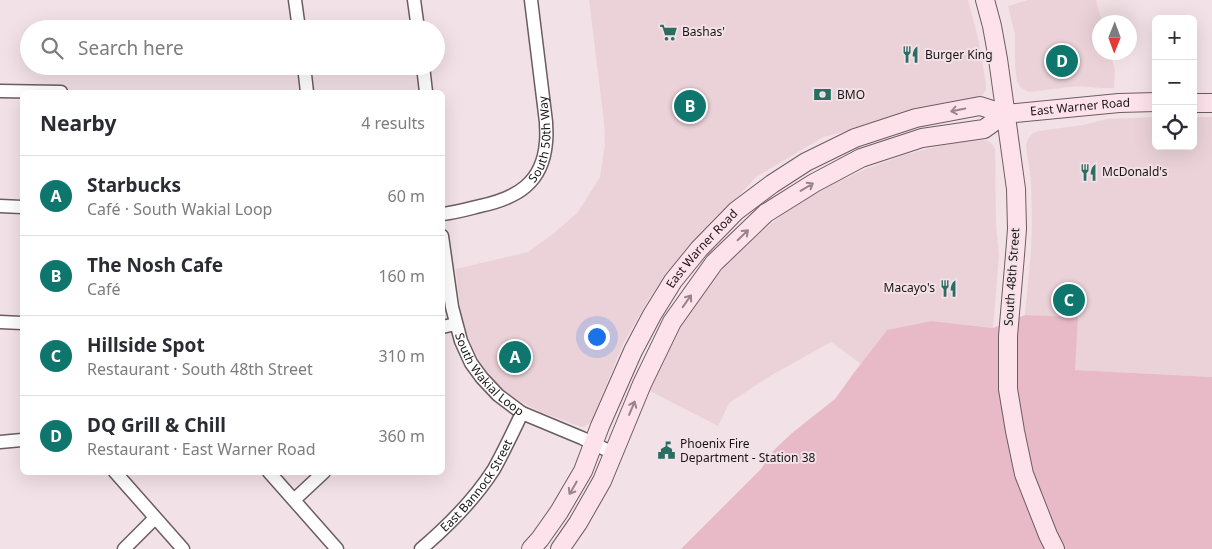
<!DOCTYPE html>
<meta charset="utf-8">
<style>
body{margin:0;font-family:"Noto Sans",sans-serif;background:#f2f2f3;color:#2b2b33}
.controls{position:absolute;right:15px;top:15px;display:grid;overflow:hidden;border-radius:8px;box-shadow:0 5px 20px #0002}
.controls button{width:45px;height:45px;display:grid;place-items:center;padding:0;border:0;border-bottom:1px solid #e1e1e2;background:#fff;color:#2b2b33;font:25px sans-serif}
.compass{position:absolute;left:1092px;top:15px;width:45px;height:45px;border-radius:50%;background:#fff;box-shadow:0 5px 20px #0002;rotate:181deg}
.you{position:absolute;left:596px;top:336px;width:18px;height:18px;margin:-12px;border:4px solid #fff;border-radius:50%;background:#1a73e8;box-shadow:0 0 0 8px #1a73e833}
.badge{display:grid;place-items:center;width:32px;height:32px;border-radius:50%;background:#0f766e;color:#fff;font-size:16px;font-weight:700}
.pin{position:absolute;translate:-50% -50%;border:2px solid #fff;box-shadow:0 1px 5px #0006}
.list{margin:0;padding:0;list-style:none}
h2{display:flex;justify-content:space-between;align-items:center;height:65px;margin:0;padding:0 20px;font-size:21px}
h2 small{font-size:16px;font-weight:400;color:#7c7c81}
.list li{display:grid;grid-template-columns:32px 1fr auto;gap:15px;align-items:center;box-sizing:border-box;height:80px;padding:0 20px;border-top:1px solid #e1e1e2}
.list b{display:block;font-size:19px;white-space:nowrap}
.list p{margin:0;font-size:16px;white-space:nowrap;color:#7c7c81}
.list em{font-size:16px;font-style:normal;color:#7c7c81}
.icon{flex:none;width:28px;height:28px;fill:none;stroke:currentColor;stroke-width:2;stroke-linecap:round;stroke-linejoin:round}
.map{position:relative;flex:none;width:1212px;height:549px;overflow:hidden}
.search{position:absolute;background:#fff;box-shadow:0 5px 20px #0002;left:20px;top:20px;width:425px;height:55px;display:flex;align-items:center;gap:12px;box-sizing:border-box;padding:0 18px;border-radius:28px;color:#7c7c81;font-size:19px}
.panel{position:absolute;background:#fff;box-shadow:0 5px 20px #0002;left:20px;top:90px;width:425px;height:385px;border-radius:8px}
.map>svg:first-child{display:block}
.built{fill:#ebd2d9}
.green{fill:#e8bac8}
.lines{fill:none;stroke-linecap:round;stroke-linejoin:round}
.minor-casing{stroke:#6b5d61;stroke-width:15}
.secondary-casing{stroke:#6b5d61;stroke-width:20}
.minor{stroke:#fff;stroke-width:12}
.secondary{stroke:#fee2eb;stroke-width:18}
.oneway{stroke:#97858b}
.labels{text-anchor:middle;stroke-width:4;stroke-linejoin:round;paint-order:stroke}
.poi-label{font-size:12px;fill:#1a1416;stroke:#f2e1e6;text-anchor:start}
.street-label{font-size:12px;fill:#1a1416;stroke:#f2e1e6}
</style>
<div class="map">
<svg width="1212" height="549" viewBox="0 0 1212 549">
<rect width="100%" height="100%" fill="#f2e1e6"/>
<g class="built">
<polygon points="589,0 968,0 979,42 986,84 986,90 980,98 823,137 756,177 730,205 684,251 650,297 623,344 591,422 585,426 581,427 539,411 514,398 494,381 476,356 466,332 460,307 456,269 528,252 554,233 578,212 600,177 605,144 604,122"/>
<polygon points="1028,0 1096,0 1102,22 1100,22 1100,52 1110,53 1115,70 1114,88 1102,88 1077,86 1029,92 1020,87 1017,81 1015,65 1015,34 1008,6"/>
<polygon points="1156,117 1156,146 1193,146 1193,117 1212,117 1212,377 1074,370 1078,318 1025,315 1031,251 1032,225 1031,182 1026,146 1028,139 1033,133 1038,131 1083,125 1107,119"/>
<polygon points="983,140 988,141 992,144 995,149 996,225 999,255 993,328 931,321 887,330 861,364 831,342 770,376 729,403 718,426 648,390 681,323 709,285 736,255 758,234 785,213 810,197 835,183 866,169 904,155 927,149 955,143"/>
</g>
<polygon class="green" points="1025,315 1078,317 1075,370 1212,377 1212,549 681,549 761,469 774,450 792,433 835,399 853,374 887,330 931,321 993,328"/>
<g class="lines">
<defs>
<g id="minor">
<polyline points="295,0 299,29"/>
<polyline points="414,0 418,29"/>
<polyline points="304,66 307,92"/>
<polyline points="423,66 426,92"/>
<polyline points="0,91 61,92"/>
<polyline points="0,206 22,207"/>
<path id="s1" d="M442,214C455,213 468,209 480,206C517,198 543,183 546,142C547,135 546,128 546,122L531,0"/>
<path id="s2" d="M442,236L452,307L461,341L471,363L482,378L498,395L522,413L582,438L613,453"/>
<polyline points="0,322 22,323"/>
<polyline points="442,327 456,324"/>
<polyline points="0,442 22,440"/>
<polyline points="115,472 183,549"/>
<polyline points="269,472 337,549"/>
<polyline points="294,500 324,472"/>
<polyline points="124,549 155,518"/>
<path id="s3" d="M421,549C448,526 475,499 494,469C504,451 513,432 522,413"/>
</g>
<g id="secondary">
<polyline points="985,0 992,26 998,59 1016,189 1017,229 1015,255 1008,336 1008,389 1015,431 1024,474 1048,535 1055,549"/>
<polyline points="1193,103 1212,103"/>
<path id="s4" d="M531,549L540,539L559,512L583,471L600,426L633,351L652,315L673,281L699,249L736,211L772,184L806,162L855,138L916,118L980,106L1005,114L1119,103L1156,102"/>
<polyline points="560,549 578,523 602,481 642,384 672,322 714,263 766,213 814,183 861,158 922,138 984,129 1005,114"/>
</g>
</defs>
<use href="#minor" class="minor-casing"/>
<use href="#secondary" class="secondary-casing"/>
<use href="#minor" class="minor"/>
<use href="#secondary" class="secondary"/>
</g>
<defs><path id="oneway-shaft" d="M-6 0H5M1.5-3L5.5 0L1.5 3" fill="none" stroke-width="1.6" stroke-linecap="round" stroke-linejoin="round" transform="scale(1.25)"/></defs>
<g class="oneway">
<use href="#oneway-shaft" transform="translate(958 110) rotate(169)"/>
<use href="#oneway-shaft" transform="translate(807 187) rotate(-31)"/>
<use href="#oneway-shaft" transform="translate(743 235) rotate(-44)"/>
<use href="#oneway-shaft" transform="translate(687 301) rotate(-55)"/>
<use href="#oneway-shaft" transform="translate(632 408) rotate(-67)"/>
<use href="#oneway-shaft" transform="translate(573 488) rotate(120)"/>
</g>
<defs>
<symbol id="supermarket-bare" viewBox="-9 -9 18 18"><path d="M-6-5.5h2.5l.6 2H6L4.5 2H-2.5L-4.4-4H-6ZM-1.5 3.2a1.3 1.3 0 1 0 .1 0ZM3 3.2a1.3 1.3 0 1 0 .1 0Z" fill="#2a6e62" stroke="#f2e1e6" stroke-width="2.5" paint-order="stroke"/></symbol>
<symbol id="restaurant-bare" viewBox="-9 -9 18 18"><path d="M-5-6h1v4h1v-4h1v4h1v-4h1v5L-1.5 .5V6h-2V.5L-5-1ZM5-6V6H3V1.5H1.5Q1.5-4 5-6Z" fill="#2a6e62" stroke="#f2e1e6" stroke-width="2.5" paint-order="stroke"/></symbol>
<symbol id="bank-bare" viewBox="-9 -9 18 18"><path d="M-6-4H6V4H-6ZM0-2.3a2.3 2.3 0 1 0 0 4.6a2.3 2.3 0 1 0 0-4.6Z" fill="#2a6e62" stroke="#f2e1e6" stroke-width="2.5" paint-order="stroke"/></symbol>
<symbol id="civic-bare" viewBox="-9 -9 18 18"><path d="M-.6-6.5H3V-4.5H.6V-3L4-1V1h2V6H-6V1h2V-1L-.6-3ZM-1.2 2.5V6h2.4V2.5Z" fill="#2a6e62" stroke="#f2e1e6" stroke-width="2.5" paint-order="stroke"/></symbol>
</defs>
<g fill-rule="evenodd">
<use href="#supermarket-bare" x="656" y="20" width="25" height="25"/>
<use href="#restaurant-bare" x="898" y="42" width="25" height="25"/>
<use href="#bank-bare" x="810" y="82" width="25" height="25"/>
<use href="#restaurant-bare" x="1076" y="160" width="25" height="25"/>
<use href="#restaurant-bare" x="936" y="276" width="25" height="25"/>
<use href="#civic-bare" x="654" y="438" width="25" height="25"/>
</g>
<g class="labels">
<g class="poi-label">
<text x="682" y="36">Bashas'</text>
<text x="925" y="59">Burger King</text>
<text x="837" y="99">BMO</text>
<text x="1102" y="176">McDonald's</text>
<text x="935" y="292" text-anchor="end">Macayo's</text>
<text x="680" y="448">Phoenix Fire<tspan x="680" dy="14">Department - Station 38</tspan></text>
</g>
<g class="street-label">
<text dy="4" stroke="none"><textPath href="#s4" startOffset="770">East Warner Road</textPath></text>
<text dy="4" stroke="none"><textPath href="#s1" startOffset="141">South 50th Way</textPath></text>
<text dy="4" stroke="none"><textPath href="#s4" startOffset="348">East Warner Road</textPath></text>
<text transform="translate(1012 277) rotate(-86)" y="4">South 48th Street</text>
<text dy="4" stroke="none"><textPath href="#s2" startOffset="151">South Wakial Loop</textPath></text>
<text dy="4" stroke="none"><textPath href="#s3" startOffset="85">East Bannock Street</textPath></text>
</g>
</g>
</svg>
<div class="controls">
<button>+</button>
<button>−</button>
<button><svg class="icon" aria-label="locate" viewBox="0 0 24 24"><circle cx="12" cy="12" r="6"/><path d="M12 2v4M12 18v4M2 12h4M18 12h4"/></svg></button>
</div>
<svg class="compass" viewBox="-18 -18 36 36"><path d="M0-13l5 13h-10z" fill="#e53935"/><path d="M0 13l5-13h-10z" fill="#7c7c81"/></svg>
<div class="you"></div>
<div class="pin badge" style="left:515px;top:357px">A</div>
<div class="pin badge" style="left:690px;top:106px">B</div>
<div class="pin badge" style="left:1069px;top:300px">C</div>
<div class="pin badge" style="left:1062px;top:61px">D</div>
<div class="search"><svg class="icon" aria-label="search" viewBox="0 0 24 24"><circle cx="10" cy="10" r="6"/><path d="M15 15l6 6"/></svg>Search here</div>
<section class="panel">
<h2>Nearby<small>4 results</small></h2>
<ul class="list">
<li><span class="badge">A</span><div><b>Starbucks</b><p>Café · South Wakial Loop</p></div><em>60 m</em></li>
<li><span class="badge">B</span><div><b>The Nosh Cafe</b><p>Café</p></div><em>160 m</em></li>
<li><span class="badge">C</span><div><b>Hillside Spot</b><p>Restaurant · South 48th Street</p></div><em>310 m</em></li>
<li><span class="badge">D</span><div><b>DQ Grill &amp; Chill</b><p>Restaurant · East Warner Road</p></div><em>360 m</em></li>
</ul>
</section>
</div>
